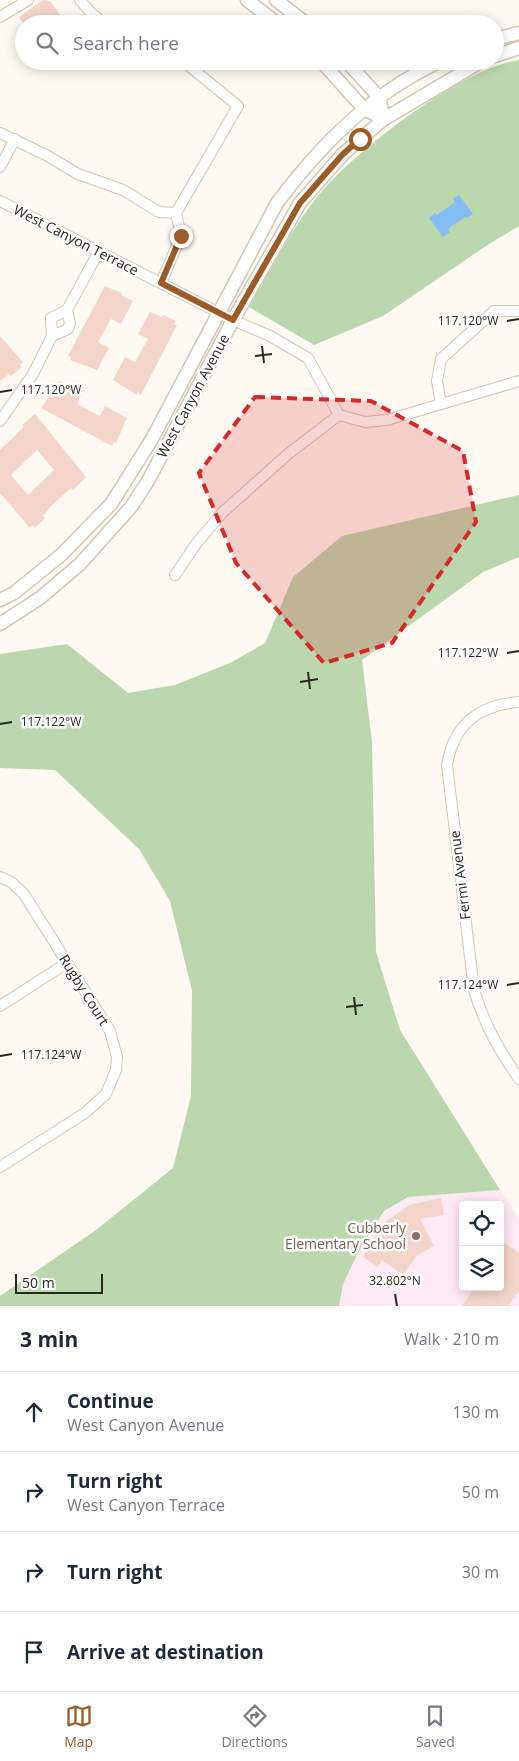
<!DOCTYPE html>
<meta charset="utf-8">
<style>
body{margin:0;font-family:"Open Sans",sans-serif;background:#f2f2f3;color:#1f2937}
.controls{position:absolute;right:15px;bottom:15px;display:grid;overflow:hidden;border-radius:5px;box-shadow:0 2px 12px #0003}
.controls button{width:45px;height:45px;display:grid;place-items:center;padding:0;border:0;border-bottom:1px solid #e0e1e3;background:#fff;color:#1f2937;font:25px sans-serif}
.scale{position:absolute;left:15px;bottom:12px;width:88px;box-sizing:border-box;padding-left:5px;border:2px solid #2b2620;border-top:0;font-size:14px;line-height:18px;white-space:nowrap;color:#2b2620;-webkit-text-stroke:4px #fff;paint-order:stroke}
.stop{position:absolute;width:15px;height:15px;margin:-11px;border:4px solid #9c5b27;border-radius:50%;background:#fff}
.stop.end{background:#9c5b27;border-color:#fff;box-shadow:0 1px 5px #0008}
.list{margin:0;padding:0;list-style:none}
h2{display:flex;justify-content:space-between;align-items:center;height:65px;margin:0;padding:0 20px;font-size:21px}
h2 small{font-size:16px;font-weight:400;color:#747a83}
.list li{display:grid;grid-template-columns:32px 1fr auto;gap:15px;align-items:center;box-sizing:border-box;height:80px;padding:0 20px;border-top:1px solid #e0e1e3}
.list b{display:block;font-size:19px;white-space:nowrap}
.list p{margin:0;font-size:16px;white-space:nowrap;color:#747a83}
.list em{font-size:16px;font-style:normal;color:#747a83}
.icon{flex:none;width:28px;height:28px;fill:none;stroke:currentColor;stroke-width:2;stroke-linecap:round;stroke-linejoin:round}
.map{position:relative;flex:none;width:519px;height:1306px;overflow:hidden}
.search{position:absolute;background:#fff;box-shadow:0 2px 12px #0003;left:15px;right:15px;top:15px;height:55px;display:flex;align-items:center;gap:12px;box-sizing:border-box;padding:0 18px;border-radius:28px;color:#747a83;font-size:19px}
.sheet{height:385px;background:#fff}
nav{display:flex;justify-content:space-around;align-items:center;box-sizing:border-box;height:70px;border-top:1px solid #e0e1e3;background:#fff;font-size:14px;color:#747a83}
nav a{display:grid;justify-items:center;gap:2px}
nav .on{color:#9c5b27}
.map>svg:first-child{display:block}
.education{fill:#fdeaf4;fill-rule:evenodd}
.green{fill:#bad7ae}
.water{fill:#83bdf3}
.building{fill:#f5d5c9;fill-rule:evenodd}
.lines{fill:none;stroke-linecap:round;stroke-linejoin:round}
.minor-casing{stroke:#d2c6b6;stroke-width:12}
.tertiary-casing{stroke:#d2c6b6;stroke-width:15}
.minor{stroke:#fff;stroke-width:10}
.tertiary{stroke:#fff;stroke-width:12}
.route{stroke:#9c5b27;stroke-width:6}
.marked{fill:#d62828;fill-opacity:0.2;stroke:#d62828;stroke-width:4;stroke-dasharray:10 6;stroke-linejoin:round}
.ticks{fill:none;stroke:#2b2620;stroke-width:2}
.education-dot{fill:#8d6e63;stroke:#fff;stroke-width:2}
.labels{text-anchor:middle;stroke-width:5;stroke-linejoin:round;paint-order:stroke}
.street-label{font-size:14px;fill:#2b2620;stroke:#fff}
.education-label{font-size:14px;fill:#785e54;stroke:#fff;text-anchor:end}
.ticks-label{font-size:12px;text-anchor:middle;fill:#2b2620;stroke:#fff;stroke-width:5;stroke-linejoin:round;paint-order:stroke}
</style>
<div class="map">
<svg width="519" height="1306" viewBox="0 0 519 1306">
<rect width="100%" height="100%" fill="#fff9f3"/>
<path class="education" d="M500,1190L519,1218V1306H339L343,1284L358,1253L384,1211L408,1197ZM463,1205H500V1287H463Z"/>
<g class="green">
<path d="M519,60V226L489,244L383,316L314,345L249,307C272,268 293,225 322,191C361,147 461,69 519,60Z"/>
<polygon points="519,495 519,557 483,572 362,660 372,742 376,952 400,1030 500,1190 408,1197 384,1211 358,1253 343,1284 339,1306 0,1306 0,1296 96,1230 173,1168 191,1096 192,991 170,901 139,849 55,770 0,768 0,654 67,644 128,693 175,685 232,662 265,643 293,577 342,536"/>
</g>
<polygon class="water" points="459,195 473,214 467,218 465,217 448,229 450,232 443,237 429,218 435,213 437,215 455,202 453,199"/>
<g class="building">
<polygon points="43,0 50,1 63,19 55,24 24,24 19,17"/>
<polygon points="105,286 122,293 121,295 133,301 121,324 111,319 98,342 109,348 97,370 70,360 71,357 68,356"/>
<polygon points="150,312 162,317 163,315 176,321 174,324 177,325 141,395 138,392 137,395 113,380 125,357 135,362 148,339 138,334"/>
<polygon points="0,336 23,362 20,365 22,367 11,376 9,374 0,381"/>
<polygon points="60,381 82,393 77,404 100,416 105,406 127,418 116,443 114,442 112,446 41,408"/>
<path d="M35,414L86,477L73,490L71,488L52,505L43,516L45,518L35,528L33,525L30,528L0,493V450L24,427L22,425ZM37,450L54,470L28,495L11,475Z"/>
<polygon points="441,1198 444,1215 420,1219 434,1246 416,1256 403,1275 382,1260 378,1267 363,1257 382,1224 409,1205"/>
<polygon points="505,1243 519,1253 519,1291 508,1306 462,1306 475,1287 500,1287 500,1251"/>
</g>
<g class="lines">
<defs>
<g id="minor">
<polyline points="80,0 91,13 105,24"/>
<polyline points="0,17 28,0"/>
<polyline points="0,133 46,155 78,174 123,190 159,212 176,213"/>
<polyline points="0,167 15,139"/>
<polyline points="0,201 233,320 270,336 308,358 339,415 365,422 387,420 519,381"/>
<polyline points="161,283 181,236 176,213 238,106 183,61"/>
<polygon points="67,310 70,323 68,329 52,336 51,318"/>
<polyline points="67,310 99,251"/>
<polyline points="441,404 437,381 441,359 494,311 519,311"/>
<polyline points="0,421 33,374 52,336"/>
<polyline points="175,575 196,544 223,512 288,454 339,415"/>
<path d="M519,702C479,705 454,724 447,765L474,990C485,1026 498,1048 519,1079"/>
<polyline points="0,877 11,882 24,894 110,1031 117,1057 116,1070 106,1094 85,1113 0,1167"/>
<polyline points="0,1006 67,963"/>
</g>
<g id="tertiary">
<polyline points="247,0 278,24"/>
<polyline points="276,0 307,24"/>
<polyline points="495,39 519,33"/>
<polyline points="495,56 519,48"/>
<polyline points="321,61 364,109 384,119"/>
<polyline points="346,61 379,97 384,119"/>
<path d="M0,600L14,593L61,555L111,504L152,439L277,203C321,144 373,92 441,61"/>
<polyline points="0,624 40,598 80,564 131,507 148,481 233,320 300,203 343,154 384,119 482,61"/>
</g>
</defs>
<use href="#minor" class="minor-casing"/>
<use href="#tertiary" class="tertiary-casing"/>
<use href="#minor" class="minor"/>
<use href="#tertiary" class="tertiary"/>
</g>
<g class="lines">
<polyline class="route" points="181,236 161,283 233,320 300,203 343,154 360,139"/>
</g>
<path class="marked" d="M255,397L371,401L463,451L476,522L392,643L324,663L236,563L199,473Z"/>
<path class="ticks" d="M507,321L519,319M262,346L264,363M255,356L272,354M0,392L12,390M507,653L519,651M308,672L310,689M300,682L318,679M0,724L12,722M507,985L519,983M354,997L356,1015M346,1007L363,1005M0,1056L12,1054M395,1294L397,1306"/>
<circle class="education-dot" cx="416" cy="1236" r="5"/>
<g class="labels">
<g class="street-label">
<text transform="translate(76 240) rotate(27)" y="5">West Canyon Terrace</text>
<text transform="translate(193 396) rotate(-62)" y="5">West Canyon Avenue</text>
<text transform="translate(460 875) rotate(-97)" y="5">Fermi Avenue</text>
<text transform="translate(84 990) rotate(58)" y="5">Rugby Court</text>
</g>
<g class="education-label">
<text x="406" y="1233">Cubberly<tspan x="406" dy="16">Elementary School</tspan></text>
</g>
</g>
<g class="ticks-label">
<text x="468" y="325">117.120°W</text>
<text x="51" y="394">117.120°W</text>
<text x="468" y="657">117.122°W</text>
<text x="51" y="726">117.122°W</text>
<text x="468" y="989">117.124°W</text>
<text x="51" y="1059">117.124°W</text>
<text x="395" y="1285">32.802°N</text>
</g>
</svg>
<div class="controls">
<button><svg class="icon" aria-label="locate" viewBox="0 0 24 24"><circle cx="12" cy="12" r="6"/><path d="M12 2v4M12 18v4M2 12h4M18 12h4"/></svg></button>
<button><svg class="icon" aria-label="layers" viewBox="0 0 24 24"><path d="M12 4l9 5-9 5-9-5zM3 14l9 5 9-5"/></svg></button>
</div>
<div class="scale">50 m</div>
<div class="stop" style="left:360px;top:139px"></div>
<div class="stop end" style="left:181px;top:236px"></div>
<div class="search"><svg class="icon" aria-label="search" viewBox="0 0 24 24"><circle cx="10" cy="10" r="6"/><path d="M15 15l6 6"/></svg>Search here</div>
</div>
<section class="sheet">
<h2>3 min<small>Walk · 210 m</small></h2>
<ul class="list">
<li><svg class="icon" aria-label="ahead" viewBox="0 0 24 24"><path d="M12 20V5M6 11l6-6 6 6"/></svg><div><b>Continue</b><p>West Canyon Avenue</p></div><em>130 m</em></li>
<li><svg class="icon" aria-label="right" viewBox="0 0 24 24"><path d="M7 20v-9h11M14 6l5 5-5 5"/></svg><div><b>Turn right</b><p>West Canyon Terrace</p></div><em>50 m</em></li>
<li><svg class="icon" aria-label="right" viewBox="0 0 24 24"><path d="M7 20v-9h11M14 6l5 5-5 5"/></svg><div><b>Turn right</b></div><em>30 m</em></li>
<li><svg class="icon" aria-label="arrive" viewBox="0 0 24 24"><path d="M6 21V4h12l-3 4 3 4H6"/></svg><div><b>Arrive at destination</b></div></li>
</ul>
</section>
<nav>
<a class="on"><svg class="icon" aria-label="map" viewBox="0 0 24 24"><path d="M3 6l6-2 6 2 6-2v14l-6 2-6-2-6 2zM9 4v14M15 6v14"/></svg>Map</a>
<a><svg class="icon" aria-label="directions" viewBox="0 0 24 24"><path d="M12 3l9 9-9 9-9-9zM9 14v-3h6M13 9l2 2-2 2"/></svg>Directions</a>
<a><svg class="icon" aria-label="saved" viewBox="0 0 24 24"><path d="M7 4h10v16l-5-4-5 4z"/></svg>Saved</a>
</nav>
